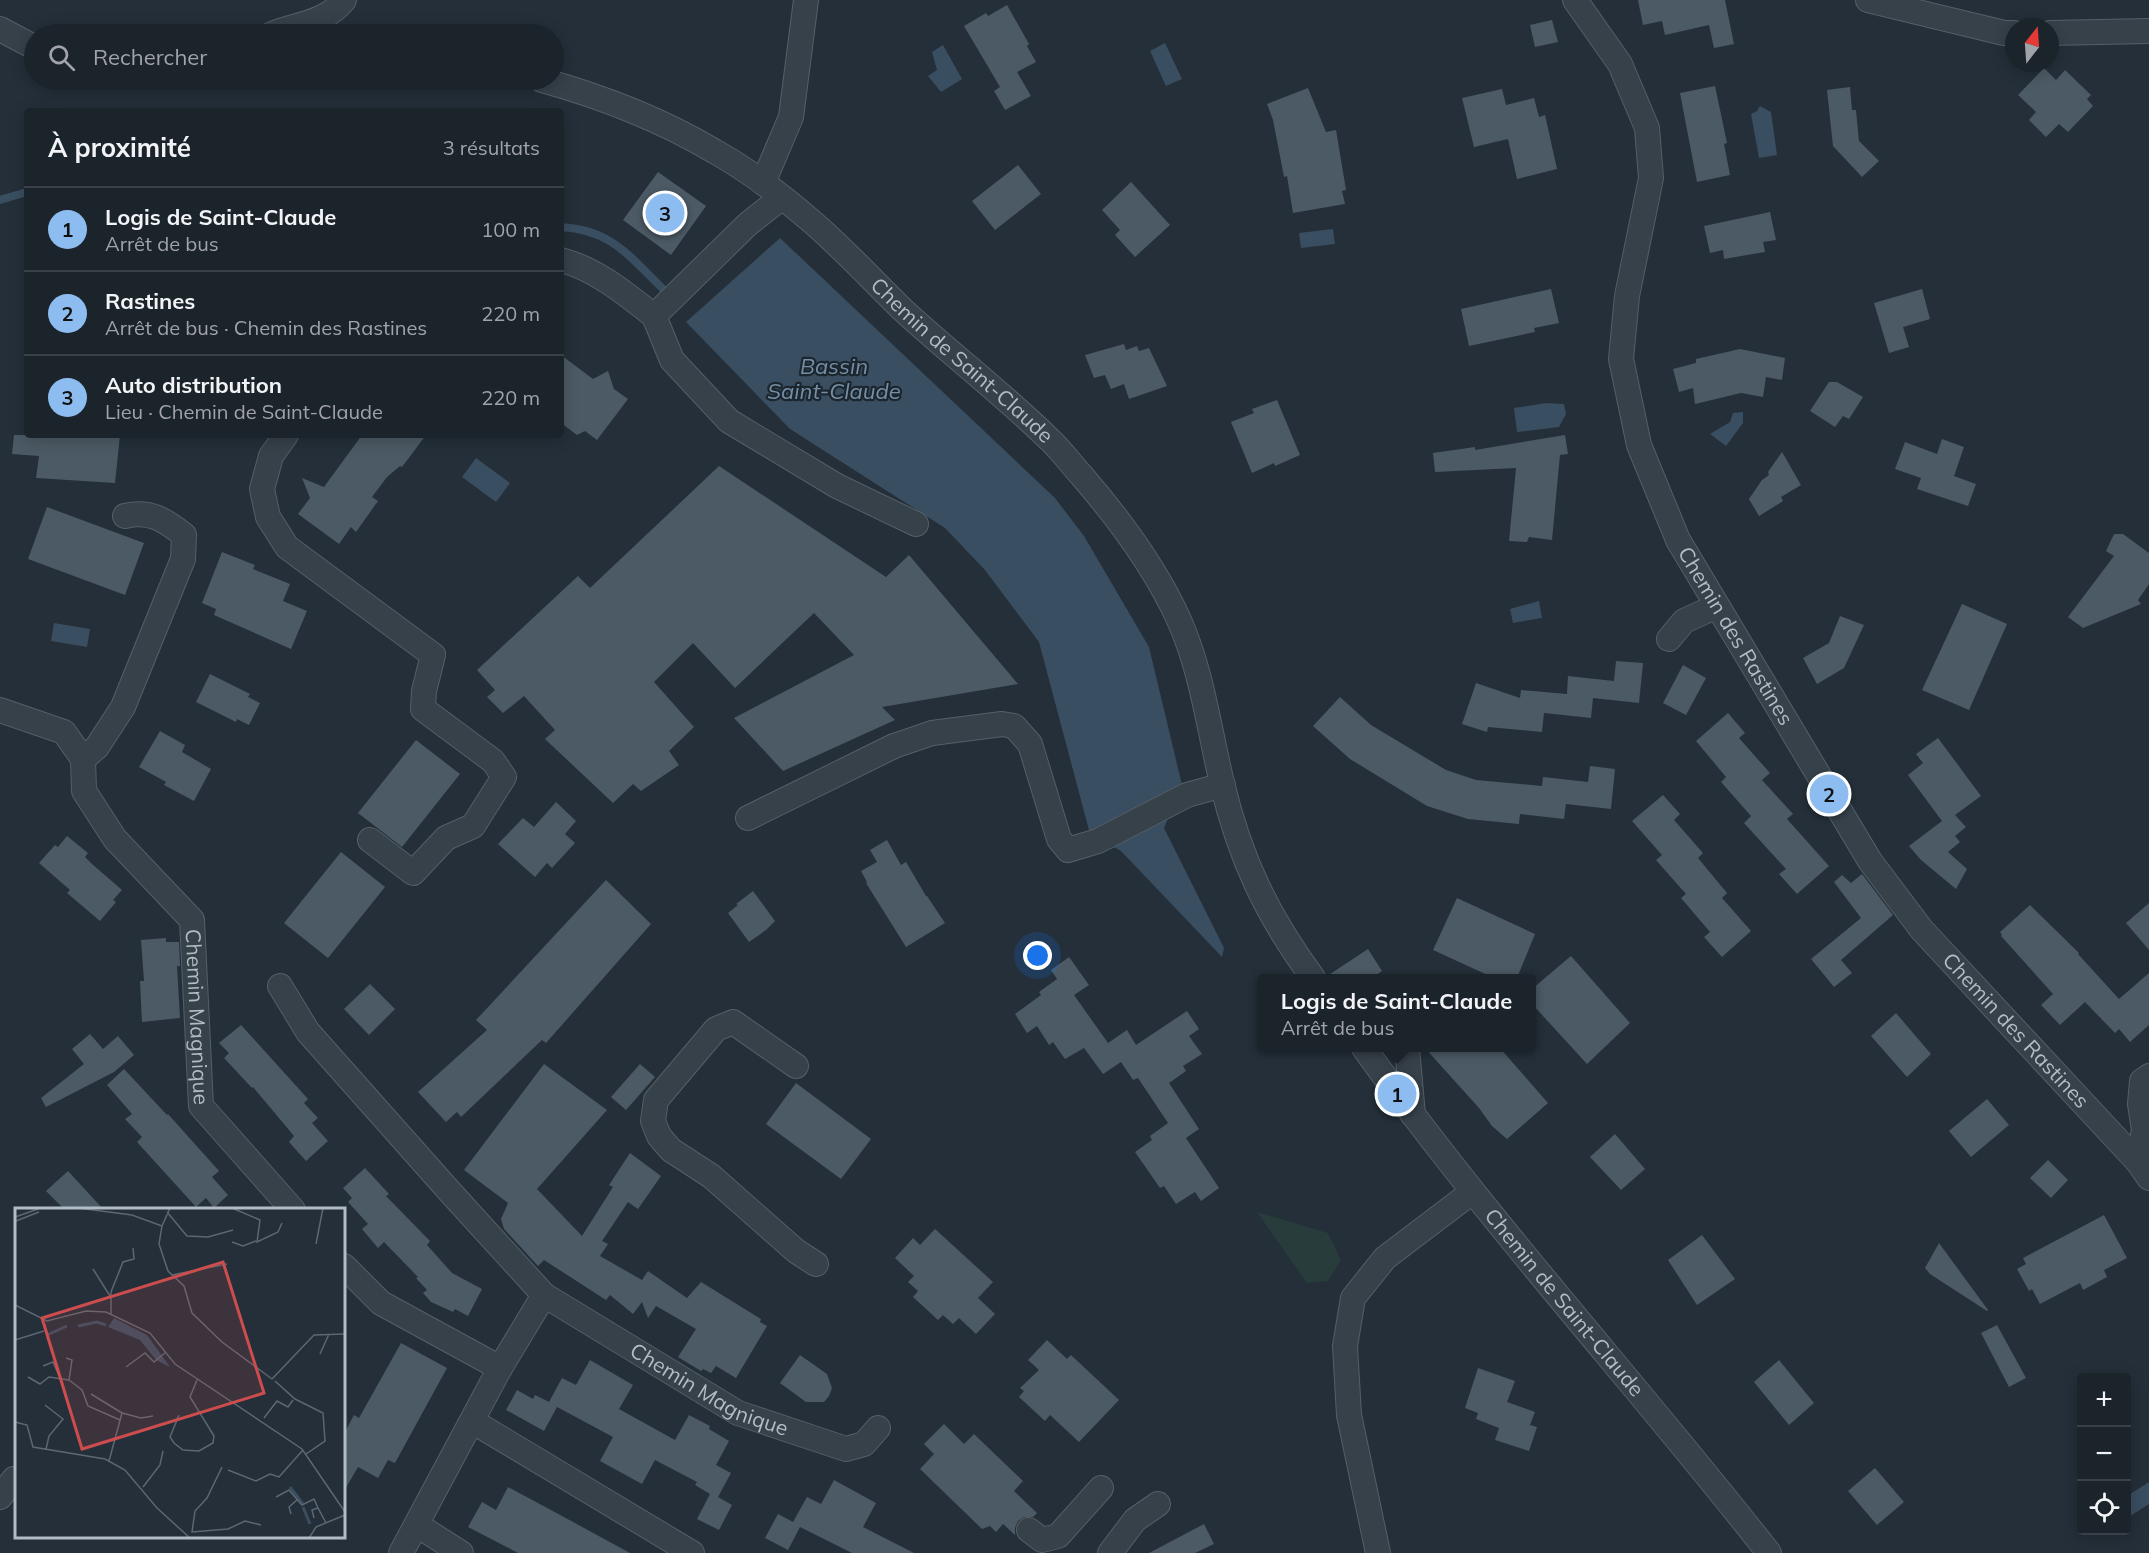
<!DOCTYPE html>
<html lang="fr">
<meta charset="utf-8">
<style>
body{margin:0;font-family:Mulish,sans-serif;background:#282f37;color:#f1f3f6}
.controls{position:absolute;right:18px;bottom:18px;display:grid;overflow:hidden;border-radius:6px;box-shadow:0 3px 15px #0003}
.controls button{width:54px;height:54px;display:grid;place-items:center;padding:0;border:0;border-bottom:2px solid #394047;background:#1b232b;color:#f1f3f6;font:30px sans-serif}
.compass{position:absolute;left:2005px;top:18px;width:54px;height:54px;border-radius:50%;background:#1b232b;box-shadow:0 3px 15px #0003;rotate:17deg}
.you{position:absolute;left:1038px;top:956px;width:21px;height:21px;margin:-15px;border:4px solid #fff;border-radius:50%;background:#1a73e8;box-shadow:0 0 0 9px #1a73e833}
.badge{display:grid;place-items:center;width:39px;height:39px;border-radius:50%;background:#8dbdf0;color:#111;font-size:20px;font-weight:700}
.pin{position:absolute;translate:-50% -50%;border:3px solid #fff;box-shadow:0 2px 6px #0006}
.popup{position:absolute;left:1257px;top:974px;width:279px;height:78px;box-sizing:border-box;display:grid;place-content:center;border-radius:6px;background:#1b232b;filter:drop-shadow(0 2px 4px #0005);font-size:20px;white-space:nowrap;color:#a0a4a9}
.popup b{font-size:22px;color:#f1f3f6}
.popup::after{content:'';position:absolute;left:50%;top:100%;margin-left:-12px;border:12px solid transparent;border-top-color:#1b232b}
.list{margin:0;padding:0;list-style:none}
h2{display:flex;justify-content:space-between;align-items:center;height:78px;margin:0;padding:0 24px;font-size:26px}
h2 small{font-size:20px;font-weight:400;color:#a0a4a9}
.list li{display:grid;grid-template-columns:39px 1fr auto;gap:18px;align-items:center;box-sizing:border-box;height:84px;padding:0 24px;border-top:2px solid #394047}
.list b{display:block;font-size:22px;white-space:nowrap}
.list p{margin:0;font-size:20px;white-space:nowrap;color:#a0a4a9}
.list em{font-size:20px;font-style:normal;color:#a0a4a9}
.icon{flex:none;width:33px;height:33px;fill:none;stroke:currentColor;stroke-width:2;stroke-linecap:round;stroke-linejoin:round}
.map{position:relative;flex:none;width:2149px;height:1553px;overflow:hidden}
.search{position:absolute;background:#1b232b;box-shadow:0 3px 15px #0003;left:24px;top:24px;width:540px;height:66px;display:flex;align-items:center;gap:15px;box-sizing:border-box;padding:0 21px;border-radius:33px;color:#a0a4a9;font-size:22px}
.panel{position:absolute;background:#1b232b;box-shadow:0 3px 15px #0003;left:24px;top:108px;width:540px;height:330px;border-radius:6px}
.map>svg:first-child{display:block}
.green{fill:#273c3b}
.water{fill:#3a4e61}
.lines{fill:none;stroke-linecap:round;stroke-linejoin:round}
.stream{stroke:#3a4e61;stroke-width:8}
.building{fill:#4c5a65}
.minor-casing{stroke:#555f67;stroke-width:26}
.minor{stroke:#374149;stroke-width:24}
.labels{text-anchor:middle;stroke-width:4.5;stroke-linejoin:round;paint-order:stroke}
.street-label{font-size:21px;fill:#b2bcc5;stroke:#1c262e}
.water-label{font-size:22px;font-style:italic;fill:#758fa7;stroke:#1c262e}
.inset-river{fill:none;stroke:#3a4e61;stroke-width:3}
.inset-road{fill:none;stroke:#5d6771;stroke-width:1.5}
.view{fill:#cd4d4f;fill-opacity:0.15;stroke:#cd4d4f;stroke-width:3}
.inset-edge{fill:none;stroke:#b2bcc5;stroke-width:3}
</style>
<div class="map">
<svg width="2149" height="1553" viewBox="0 0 2149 1553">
<rect width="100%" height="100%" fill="#242f39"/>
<polygon class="green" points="1257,1212 1328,1233 1341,1260 1328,1281 1307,1283"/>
<g class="water">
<polygon points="1165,43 1182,79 1166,86 1150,51"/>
<polygon points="943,45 962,79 941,92 928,76 937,70 932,52"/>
<polygon points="1760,106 1771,112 1777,155 1759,158 1751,114 1757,111"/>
<polygon points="1333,229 1335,244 1301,248 1299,233"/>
<polygon points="780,238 1055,498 1084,536 1149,647 1182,785 1164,828 1224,948 1222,957 1121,851 1090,834 1039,642 985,570 945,528 790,429 686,322"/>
<polygon points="1546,403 1564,404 1566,414 1559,427 1517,432 1514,408"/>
<polygon points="1743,412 1743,423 1726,446 1710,434 1730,422 1733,413"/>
<polygon points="476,458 510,483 496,502 462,477"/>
<polygon points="1539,601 1542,618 1513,623 1510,609"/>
<polygon points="54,623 90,629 87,647 51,641"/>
<polygon points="2149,1482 2149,1504 2127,1518 2127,1496"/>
</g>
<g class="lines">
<g class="stream">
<polyline points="0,200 27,192"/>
<path d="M561,227C612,230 629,256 663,289"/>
</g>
</g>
<g class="building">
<polygon points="1638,0 1725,0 1734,44 1714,48 1709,25 1665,35 1662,21 1643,25"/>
<polygon points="1007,5 1029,44 1027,46 1036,62 1017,72 1031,96 1005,110 994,91 1000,87 964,26 986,13 988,16"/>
<polygon points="1552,20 1558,42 1535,47 1530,25"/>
<polygon points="2044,68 2056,80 2065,70 2091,95 2087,99 2093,106 2068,132 2059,124 2046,137 2029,120 2036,112 2018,95"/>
<polygon points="1715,86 1727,143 1724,144 1730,175 1697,182 1680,93"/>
<polygon points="1850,87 1852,110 1856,110 1859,141 1879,161 1862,177 1833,146 1827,90"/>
<polygon points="1308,88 1326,132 1336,130 1346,190 1342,191 1345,204 1293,213 1287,176 1284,177 1273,120 1267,104"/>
<polygon points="1502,89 1506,105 1534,98 1539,117 1545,115 1557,169 1517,179 1508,139 1474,147 1462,98"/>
<polygon points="1018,165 1041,194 995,230 972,201"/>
<polygon points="658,172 706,206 671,255 623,220"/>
<polygon points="1131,182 1170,225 1135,257 1115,235 1120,230 1102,210"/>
<polygon points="1770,212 1776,240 1763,242 1765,252 1724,259 1723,250 1710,253 1704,226"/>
<polygon points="1551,289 1559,323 1534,328 1535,332 1469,346 1461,309"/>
<polygon points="1922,289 1930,319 1903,327 1909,347 1889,353 1874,303"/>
<polygon points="1124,344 1126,350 1137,346 1139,351 1149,348 1167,386 1129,399 1124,384 1111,389 1105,375 1094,378 1085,355"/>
<polygon points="1740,349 1785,358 1782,380 1766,377 1763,397 1741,393 1695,404 1693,388 1679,392 1673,369 1696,363 1696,359"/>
<polygon points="561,355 593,379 608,371 614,389 628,399 597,440 585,431 577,435 561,423"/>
<polygon points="1829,382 1837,382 1863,397 1849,419 1843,416 1835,427 1810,411"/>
<polygon points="1277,400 1300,455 1275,466 1274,463 1252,473 1231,422 1254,413 1252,409"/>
<polygon points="14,435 120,435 115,483 36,478 39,456 12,454"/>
<polygon points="362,435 426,435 402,467 400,466 387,477 372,497 378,501 356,532 351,527 339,544 298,514 310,498 302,478 324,487"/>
<polygon points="1565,435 1568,454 1560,455 1552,540 1529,537 1527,542 1509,541 1516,468 1435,472 1433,453 1475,447 1475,450"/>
<polygon points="1942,439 1964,447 1954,476 1976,484 1968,506 1917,489 1921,478 1895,469 1905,442 1937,454"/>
<polygon points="1782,452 1801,485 1781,497 1783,501 1759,516 1749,499 1762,480 1769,475 1768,472"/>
<polygon points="719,466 886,577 909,555 1018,684 882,707 895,720 783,771 734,718 854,655 814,613 735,688 693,643 654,682 694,727 669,751 679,765 641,791 633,784 613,803 545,739 555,730 524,696 503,713 487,697 495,690 477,670 578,576 590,588"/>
<polygon points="47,507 144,543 125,595 28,559"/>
<polygon points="2114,534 2123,534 2149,553 2149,584 2138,600 2141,604 2083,628 2068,617 2114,556 2106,551"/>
<polygon points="222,552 255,565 253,569 290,584 283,601 307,611 291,649 214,615 216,609 202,603"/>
<polygon points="1962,604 2007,624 1969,710 1922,690"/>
<polygon points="1840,616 1864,625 1844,668 1817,684 1803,658 1829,643"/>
<polygon points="1616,661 1643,663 1639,703 1593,698 1591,718 1544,713 1542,732 1488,727 1487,732 1462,724 1476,683 1520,698 1521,690 1567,694 1568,676 1614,681"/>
<polygon points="1683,665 1706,678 1686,715 1663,703"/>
<polygon points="210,674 250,694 248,697 260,703 249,725 237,719 236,722 196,702"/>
<polygon points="1340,697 1371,725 1446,770 1476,780 1542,786 1543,777 1588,782 1590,766 1615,769 1611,809 1566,804 1564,819 1520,814 1519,824 1468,819 1427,806 1350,759 1313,726"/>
<polygon points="1728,713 1745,733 1739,738 1770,773 1762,780 1793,814 1787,819 1829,866 1797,894 1779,874 1786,869 1744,823 1751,816 1721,782 1726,777 1696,741"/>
<polygon points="160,731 185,745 182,752 211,769 194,801 164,785 166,782 139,767"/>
<polygon points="1938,738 1981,796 1955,815 1966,827 1955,836 1960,842 1948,852 1967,869 1956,889 1921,860 1909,846 1942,821 1908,775 1923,763 1916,754"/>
<polygon points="416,740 460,774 402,847 358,813"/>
<polygon points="1663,795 1680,814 1674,820 1703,853 1698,858 1727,893 1722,898 1751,931 1722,957 1704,937 1710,932 1681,898 1686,894 1656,860 1662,855 1632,821"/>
<polygon points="556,802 576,821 565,834 575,843 552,868 547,863 535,877 498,844 523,818 534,827"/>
<polygon points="67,836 88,853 85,857 92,864 122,890 113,900 116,902 100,921 67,893 70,890 39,863 55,845 58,847"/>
<polygon points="887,840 901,865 906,862 926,896 927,896 945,923 906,947 866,883 867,882 861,871 877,862 870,850"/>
<polygon points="341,852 385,887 328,958 284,923"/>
<polygon points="1862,874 1893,915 1841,960 1852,973 1834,987 1811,959 1861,918 1834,882 1842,875 1851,883"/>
<polygon points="606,880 651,924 546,1043 542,1040 461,1117 457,1112 446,1122 418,1092 487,1030 476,1020"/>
<polygon points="753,891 775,921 766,930 749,942 728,913 738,905 736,904"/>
<polygon points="1457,898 1535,934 1517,978 1494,978 1433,950"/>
<polygon points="2149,903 2149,950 2126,923"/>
<polygon points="2030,905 2079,953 2078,954 2119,999 2149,973 2149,1025 2130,1042 2119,1029 2115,1033 2085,1002 2060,1025 2041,1005 2053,994 2001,936 2002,935 2000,932"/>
<polygon points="166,938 166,942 179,942 180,966 177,966 180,1018 142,1022 140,981 144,981 141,940"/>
<polygon points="1368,949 1382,971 1372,978 1327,978 1327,976"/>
<polygon points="1571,956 1630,1023 1587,1064 1532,1004 1532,989"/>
<polygon points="1069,957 1089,985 1074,995 1108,1043 1127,1030 1136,1045 1187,1011 1199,1029 1189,1036 1202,1054 1183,1066 1186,1071 1169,1083 1199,1129 1186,1138 1219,1188 1201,1201 1195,1192 1176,1204 1164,1186 1160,1188 1135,1152 1152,1140 1150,1136 1168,1123 1138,1078 1133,1080 1121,1062 1103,1074 1084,1048 1065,1059 1053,1042 1049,1045 1037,1026 1027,1033 1015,1014 1041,995 1039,992 1057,979 1051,970"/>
<polygon points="370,984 395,1009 369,1035 344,1009"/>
<polygon points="1896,1013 1931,1054 1907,1077 1871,1036"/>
<polygon points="241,1025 308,1099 304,1103 318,1118 312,1123 328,1141 306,1161 289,1142 294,1136 253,1087 252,1088 224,1058 229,1053 219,1043"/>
<polygon points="90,1034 103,1049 118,1036 134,1055 114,1072 46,1107 41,1098 84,1064 72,1049"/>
<polygon points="1424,1047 1499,1047 1548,1103 1507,1139 1492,1126 1479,1108"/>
<polygon points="544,1064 607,1110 537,1189 582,1236 613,1187 609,1185 630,1153 661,1176 638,1209 628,1202 602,1241 608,1244 600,1256 642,1280 648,1271 687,1298 701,1282 761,1319 760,1322 767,1326 736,1378 716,1366 711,1373 703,1369 701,1371 678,1357 696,1329 656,1306 648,1318 642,1302 633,1314 610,1295 606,1300 544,1260 538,1266 504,1229 501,1219 508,1203 464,1170"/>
<polygon points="640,1064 655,1077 626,1110 611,1097"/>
<polygon points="124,1069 167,1115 168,1114 219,1171 212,1177 228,1195 214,1208 206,1198 196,1207 137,1142 142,1137 125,1119 132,1114 107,1085"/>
<polygon points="796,1083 871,1139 841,1179 766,1124"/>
<polygon points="1987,1099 2009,1125 1971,1157 1949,1131"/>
<polygon points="1615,1134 1645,1169 1621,1190 1590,1157"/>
<polygon points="2048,1160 2068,1180 2051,1198 2030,1178"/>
<polygon points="365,1168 389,1194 386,1196 430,1241 427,1245 452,1273 482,1289 468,1316 455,1309 453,1312 431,1302 423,1293 427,1290 416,1278 418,1277 384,1242 378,1248 362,1229 368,1224 348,1202 352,1198 343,1188"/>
<polygon points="68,1171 103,1209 64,1209 46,1191"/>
<polygon points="2104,1215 2127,1258 2104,1270 2107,1277 2083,1290 2080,1283 2040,1304 2032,1289 2029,1291 2017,1269 2026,1264 2023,1258"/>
<polygon points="935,1229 993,1282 978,1298 995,1314 976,1334 959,1318 953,1324 943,1315 938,1320 913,1297 918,1291 908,1282 914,1276 895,1258 913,1238 920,1245"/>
<polygon points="1702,1235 1735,1279 1697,1305 1668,1260"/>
<polygon points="1939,1243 1988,1310 1987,1311 1930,1274 1925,1268"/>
<polygon points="1997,1325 2026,1378 2009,1387 1981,1333"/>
<polygon points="1047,1340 1067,1359 1071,1355 1119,1400 1079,1442 1050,1415 1045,1421 1019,1397 1024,1391 1020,1388 1039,1370 1028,1360"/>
<polygon points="401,1343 447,1368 395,1463 388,1460 378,1478 358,1467 344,1491 344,1434 354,1415 359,1418"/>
<polygon points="800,1355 827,1374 832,1388 829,1396 824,1402 806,1402 780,1383"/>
<polygon points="590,1360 633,1385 619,1409 675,1440 689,1415 710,1426 709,1429 729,1441 716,1465 731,1473 718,1497 732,1505 719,1530 697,1519 710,1494 695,1485 697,1482 655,1460 642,1484 600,1461 613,1437 557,1407 544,1431 506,1410 517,1390 533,1399 535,1395 549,1402 562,1378 576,1385"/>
<polygon points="1779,1360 1814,1403 1789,1425 1754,1382"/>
<polygon points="1478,1368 1515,1381 1507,1402 1535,1412 1530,1425 1537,1427 1529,1451 1495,1440 1499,1428 1476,1419 1478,1413 1465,1408"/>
<polygon points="944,1424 964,1444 974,1434 1023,1481 1014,1491 1037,1513 1033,1517 1024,1517 1018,1521 1015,1528 1015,1535 1003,1524 996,1532 990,1526 982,1529 920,1469 934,1454 924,1444"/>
<polygon points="1875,1468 1904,1502 1877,1525 1848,1491"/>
<polygon points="834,1480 876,1503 863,1527 914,1553 852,1553 800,1527 788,1550 765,1538 778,1514 793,1522 807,1497 821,1504"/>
<polygon points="508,1487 551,1510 630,1553 518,1553 468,1527 482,1502 496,1510"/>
<polygon points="1204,1524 1214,1544 1195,1553 1149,1553"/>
</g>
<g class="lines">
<defs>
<g id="minor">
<path id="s1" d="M1575,0L1620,64L1647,128L1651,178L1627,296L1621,359L1639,445L1678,540L1870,861L1922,930L2138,1162L2149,1178"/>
<polyline points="1868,0 2004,33 2014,33"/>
<polyline points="0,29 34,47"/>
<polyline points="2050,33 2149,31"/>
<path d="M272,34C297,24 326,23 344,0"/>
<path id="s2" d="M542,80C603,97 660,119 714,151C748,170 781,195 810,220C843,248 873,281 904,311C952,355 1003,394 1049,439C1061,450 1071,464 1082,476C1120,520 1155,567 1179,620C1202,671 1209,729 1222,783C1240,859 1267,915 1313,978"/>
<polyline points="763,183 791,117 806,0"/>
<path d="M561,260C596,269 626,294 654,316L748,224L781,198"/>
<polyline points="654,316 672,360 729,421 837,486 916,524"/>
<polyline points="286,435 271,456 262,489 268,517 287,547 433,655 424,691 423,709 493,761 504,777 473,826 446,838 413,873 370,840"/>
<polyline points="1669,639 1684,621 1717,606"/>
<polyline points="0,710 64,732 83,759"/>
<path id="s3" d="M83,759L84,791L115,839L192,920L201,1106L293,1210"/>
<path d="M83,759L97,747L123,707L183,559L184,535C165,520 150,510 125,516"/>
<polyline points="748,818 894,746 932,733 1002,724 1014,726 1030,744 1059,839 1068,850 1098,841 1187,795 1223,785"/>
<polyline points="280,986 308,1032 451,1193 544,1295"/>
<path id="s4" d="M1364,1048C1489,1223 1636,1383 1769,1553"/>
<polyline points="1407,1048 1413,1115"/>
<polyline points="796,1066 733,1022 716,1029 656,1100 653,1121 659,1136 671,1150 711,1176 796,1251 816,1264"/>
<polyline points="2138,1162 2144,1130 2140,1104 2142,1081 2149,1076"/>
<polyline points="344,1266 381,1303 500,1368"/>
<polyline points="472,1421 692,1553"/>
<polyline points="0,1497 14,1479"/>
<polyline points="417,1525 461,1553"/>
<polyline points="1029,1530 1042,1540 1058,1536 1101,1488"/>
<path id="s5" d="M401,1553L500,1368L544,1295L738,1413L846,1449L864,1444L878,1428"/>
<polyline points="1110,1553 1135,1520 1158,1504"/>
<polyline points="1378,1553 1349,1415 1345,1346 1353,1298 1385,1258 1472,1192"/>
</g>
</defs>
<use href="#minor" class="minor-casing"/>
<use href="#minor" class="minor"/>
</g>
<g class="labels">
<g class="street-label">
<text dy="7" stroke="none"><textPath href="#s2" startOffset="512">Chemin de Saint-Claude</textPath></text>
<text dy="7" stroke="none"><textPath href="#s1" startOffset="684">Chemin des Rastines</textPath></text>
<text dy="7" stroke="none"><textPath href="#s3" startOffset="298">Chemin Magnique</textPath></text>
<text dy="7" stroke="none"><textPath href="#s1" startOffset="1170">Chemin des Rastines</textPath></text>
<text dy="7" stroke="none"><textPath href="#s4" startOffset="324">Chemin de Saint-Claude</textPath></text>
<text dy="7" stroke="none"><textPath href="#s5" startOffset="486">Chemin Magnique</textPath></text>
</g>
<g class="water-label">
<text x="834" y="374">Bassin<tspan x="834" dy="25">Saint-Claude</tspan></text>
</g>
</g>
<g transform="translate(15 1208)">
<rect width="330" height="330" fill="#242f39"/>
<path d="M99,110L132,127L155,159L141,152L125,132L93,119Z" fill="#3a4e61"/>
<path class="inset-river" d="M63,118L82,114L91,117M32,127L52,118M275,279L288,296M288,299L295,316"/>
<path class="inset-road" d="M63,0L117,7L147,18M155,0L147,18L144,36L153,63L169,78L177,105L207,134L257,171M217,0L245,12L242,34L263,24L267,15M152,4L172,28L193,29L218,22M0,9L23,1M1,13L24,4M217,34L228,38L241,33M301,36L308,0M78,61L95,88M157,67L212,56M0,97L32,113L71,103L91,104L135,125L160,156L287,241L330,304M96,106V84L108,54L119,51L118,40M0,132L29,123M305,146L314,126M51,150L57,152L54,172M28,158L38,154L45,170M111,159L130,145L139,154L151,144M13,169L25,176L34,169L54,172M257,171L299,127L330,126M54,172L67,182L73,198L105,212M260,173L280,191L308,205L310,233L291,246M76,186L107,205M30,197L48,211L34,228L31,241M164,207L155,229L159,235L168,242L184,243L198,235L199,228L175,189L182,172M249,210L262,193L273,199L278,192M0,214L12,217L18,239L90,251L110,262L142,300L175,330M94,253L107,205L126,210L138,208M207,259L192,290L180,303L177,324L213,321L230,313L246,317M213,262L241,273L255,266L264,269L288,242M128,279L145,257L148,243M261,289L274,282L287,297L299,291L303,300M276,306L274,299L283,291M299,310L297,302L303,300L311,315M294,330L301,319L330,307"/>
<path class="view" d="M208,54L249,185L67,241L27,110Z"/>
<rect width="330" height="330" class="inset-edge"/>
</g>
</svg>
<div class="controls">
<button>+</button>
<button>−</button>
<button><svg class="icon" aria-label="locate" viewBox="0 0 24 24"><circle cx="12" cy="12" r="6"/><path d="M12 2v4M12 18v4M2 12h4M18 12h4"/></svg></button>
</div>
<svg class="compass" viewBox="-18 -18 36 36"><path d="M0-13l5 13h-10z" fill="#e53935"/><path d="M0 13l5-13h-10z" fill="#a0a4a9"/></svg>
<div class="you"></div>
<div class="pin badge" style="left:1397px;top:1094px">1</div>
<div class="popup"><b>Logis de Saint-Claude</b>Arrêt de bus</div>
<div class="pin badge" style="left:1829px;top:794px">2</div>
<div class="pin badge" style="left:665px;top:213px">3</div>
<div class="search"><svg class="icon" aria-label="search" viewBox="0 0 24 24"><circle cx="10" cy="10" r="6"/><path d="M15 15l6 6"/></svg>Rechercher</div>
<section class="panel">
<h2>À proximité<small>3 résultats</small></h2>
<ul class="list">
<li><span class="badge">1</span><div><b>Logis de Saint-Claude</b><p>Arrêt de bus</p></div><em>100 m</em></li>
<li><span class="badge">2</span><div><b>Rastines</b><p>Arrêt de bus · Chemin des Rastines</p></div><em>220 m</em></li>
<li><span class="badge">3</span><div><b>Auto distribution</b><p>Lieu · Chemin de Saint-Claude</p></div><em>220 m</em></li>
</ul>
</section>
</div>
